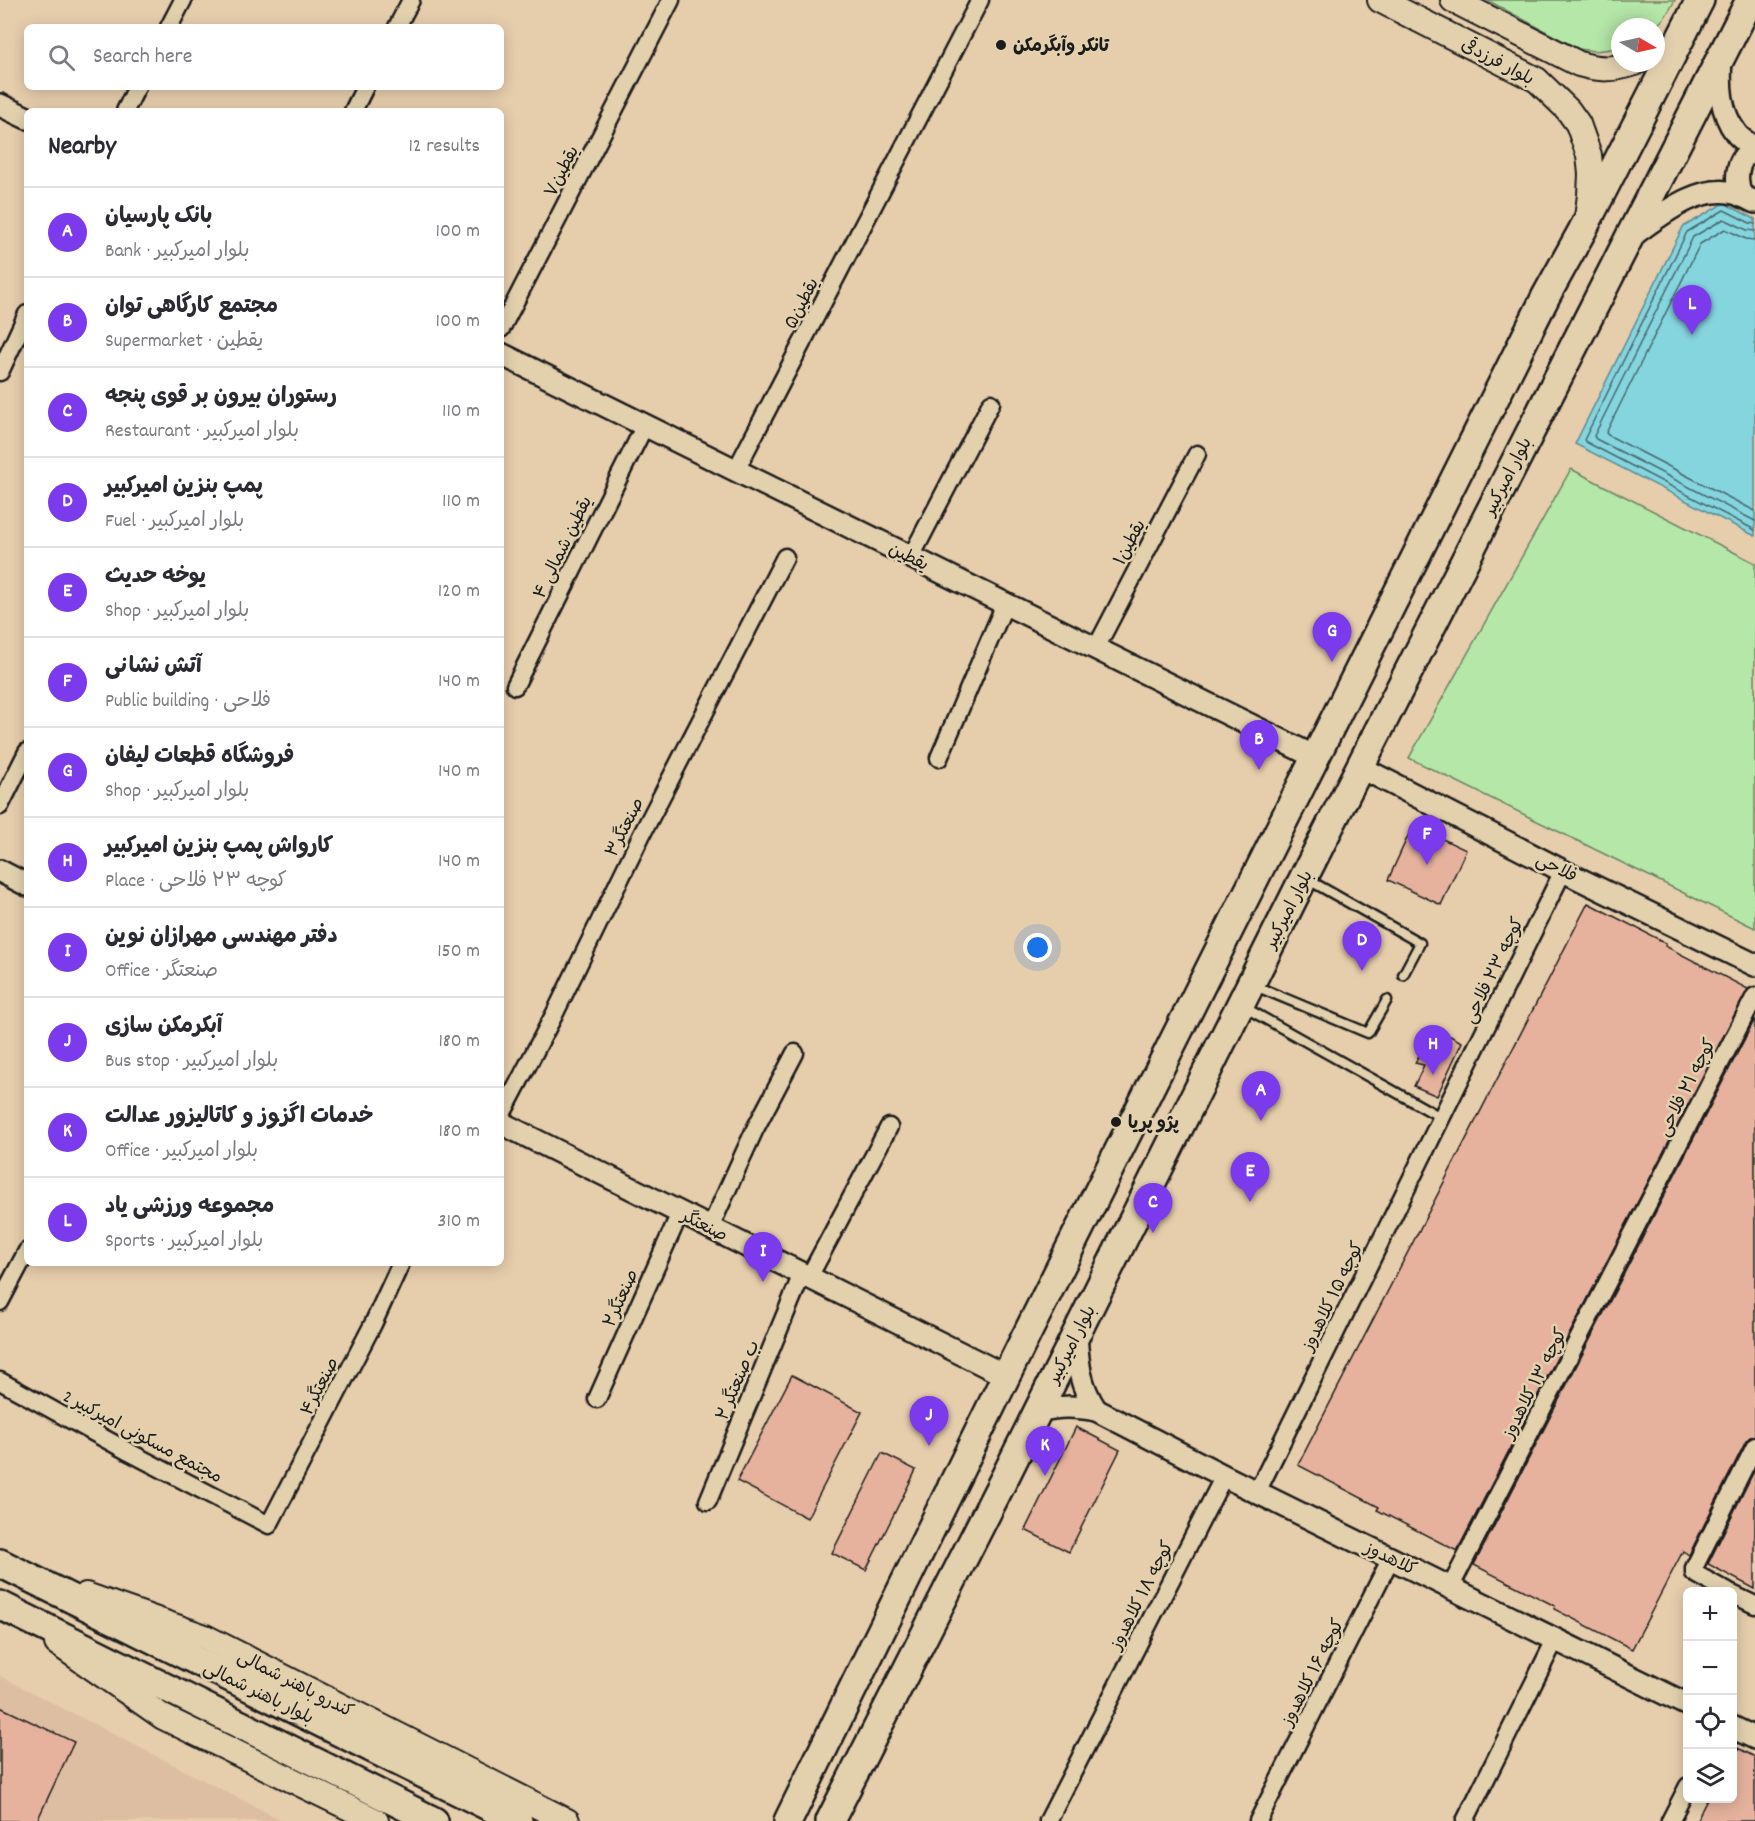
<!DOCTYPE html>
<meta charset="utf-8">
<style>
body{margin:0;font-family:Dekko,"Playpen Sans Arabic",sans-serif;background:#f2f2f3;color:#2b2b33}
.controls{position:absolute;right:18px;bottom:18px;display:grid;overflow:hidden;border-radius:9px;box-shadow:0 3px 15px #0003}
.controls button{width:54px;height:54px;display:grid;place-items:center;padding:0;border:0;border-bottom:2px solid #e1e1e2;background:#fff;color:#2b2b33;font:30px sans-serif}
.compass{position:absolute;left:1611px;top:18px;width:54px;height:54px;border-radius:50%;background:#fff;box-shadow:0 3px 15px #0003;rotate:99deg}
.you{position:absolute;left:1038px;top:948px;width:21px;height:21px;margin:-15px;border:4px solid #fff;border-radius:50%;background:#1a73e8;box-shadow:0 0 0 9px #1a73e833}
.badge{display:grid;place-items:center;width:39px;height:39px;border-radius:50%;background:#7c3aed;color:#fff;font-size:20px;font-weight:700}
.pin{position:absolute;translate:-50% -50px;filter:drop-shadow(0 2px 3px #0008)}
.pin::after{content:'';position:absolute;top:32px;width:21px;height:18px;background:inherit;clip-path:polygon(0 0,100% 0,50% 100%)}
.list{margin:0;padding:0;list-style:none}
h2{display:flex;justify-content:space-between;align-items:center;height:78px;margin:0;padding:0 24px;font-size:26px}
h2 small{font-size:20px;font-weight:400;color:#7c7c81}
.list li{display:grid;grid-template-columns:39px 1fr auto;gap:18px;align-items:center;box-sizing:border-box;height:90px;padding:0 24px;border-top:2px solid #e1e1e2}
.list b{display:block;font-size:22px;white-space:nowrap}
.list p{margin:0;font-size:20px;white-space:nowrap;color:#7c7c81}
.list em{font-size:20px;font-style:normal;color:#7c7c81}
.icon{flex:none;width:33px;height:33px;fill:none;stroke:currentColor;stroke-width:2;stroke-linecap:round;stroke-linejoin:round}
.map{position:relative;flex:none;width:1755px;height:1821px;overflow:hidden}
.search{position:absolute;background:#fff;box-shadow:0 3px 15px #0003;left:24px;top:24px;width:480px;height:66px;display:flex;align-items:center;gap:15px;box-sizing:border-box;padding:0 21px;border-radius:9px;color:#7c7c81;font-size:22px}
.panel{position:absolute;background:#fff;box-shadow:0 3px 15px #0003;left:24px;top:108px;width:480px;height:1158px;border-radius:9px}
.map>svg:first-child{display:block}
.built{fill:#debea2}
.green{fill:#b5e7a8;stroke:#688262;stroke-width:1.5}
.water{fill:#85d5df;stroke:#5b8b91;stroke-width:1.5}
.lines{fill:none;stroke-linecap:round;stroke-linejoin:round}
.shore{stroke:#46666a;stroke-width:1.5}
.building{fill:#e6b29e;stroke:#1c1c1c;stroke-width:1.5}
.service-casing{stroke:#1c1c1c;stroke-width:13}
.minor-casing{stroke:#1c1c1c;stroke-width:21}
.tertiary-casing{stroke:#1c1c1c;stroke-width:26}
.secondary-casing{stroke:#1c1c1c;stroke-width:28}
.primary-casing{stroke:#1c1c1c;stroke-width:32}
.service{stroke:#e3d1ae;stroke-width:8}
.minor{stroke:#e3d1ae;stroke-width:16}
.tertiary{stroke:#e3d1ae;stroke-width:21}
.secondary{stroke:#e3d1ae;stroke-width:24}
.primary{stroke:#e3d1ae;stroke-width:27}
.poi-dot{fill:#1c1c1c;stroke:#e3d1ae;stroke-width:2}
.labels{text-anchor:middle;stroke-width:5;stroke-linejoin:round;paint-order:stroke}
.poi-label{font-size:18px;font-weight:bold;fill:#1c1c1c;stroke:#e3d1ae;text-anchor:start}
.street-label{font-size:18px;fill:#1c1c1c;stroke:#e3d1ae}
</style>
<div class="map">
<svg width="1755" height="1821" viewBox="0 0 1755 1821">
<rect width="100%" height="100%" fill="#e6cdac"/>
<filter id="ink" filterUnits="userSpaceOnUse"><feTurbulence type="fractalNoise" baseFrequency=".0167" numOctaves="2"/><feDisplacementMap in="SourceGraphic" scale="12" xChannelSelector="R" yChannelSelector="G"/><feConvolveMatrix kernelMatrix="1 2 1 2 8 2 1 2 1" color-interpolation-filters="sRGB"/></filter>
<g filter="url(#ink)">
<polygon class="built" points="0,1676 283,1821 0,1821"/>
<g class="green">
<path d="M1487,0H1675C1658,33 1654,27 1620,27V48L1595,51L1579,49Z"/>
<polygon points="1571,469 1755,563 1755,928 1409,758"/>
</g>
<polygon class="water" points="1724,203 1755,219 1755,536 1575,444 1683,227"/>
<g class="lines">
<g class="shore">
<polyline points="1755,224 1750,223 1724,210 1687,232 1584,440 1586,442 1755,530"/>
<polyline points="1755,231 1747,230 1724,219 1693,237 1594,436 1596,439 1755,521"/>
<polyline points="1755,240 1746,239 1725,229 1700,244 1606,433 1608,435 1755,511"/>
</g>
</g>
<g class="building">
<polygon points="1413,825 1466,850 1441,905 1388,880"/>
<polygon points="1588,903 1666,943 1665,946 1748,989 1457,1551 1377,1510 1379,1507 1298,1465"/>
<polygon points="1755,1019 1755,1436 1750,1437 1746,1441 1689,1555 1683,1551 1632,1649 1554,1609 1555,1606 1474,1565"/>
<polygon points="1448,1035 1462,1042 1437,1096 1414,1086 1424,1065 1415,1063 1423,1048"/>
<polygon points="792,1375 862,1412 807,1518 737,1481"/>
<polygon points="1076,1427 1120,1450 1069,1552 1025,1530"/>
<polygon points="882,1453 916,1470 866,1570 832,1553"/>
<polygon points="1755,1469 1755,1589 1708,1564"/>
<polygon points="0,1707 74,1742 37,1821 0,1821"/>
<polygon points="1732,1745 1755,1757 1755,1821 1696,1821 1708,1798 1732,1798"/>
</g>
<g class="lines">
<defs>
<g id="service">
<polyline points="1307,879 1420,943 1403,975"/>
<polyline points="1253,985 1368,1033 1387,1000"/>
<polyline points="1244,1007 1442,1118"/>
</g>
<g id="minor">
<polyline points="169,27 183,0"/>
<polyline points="397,27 411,0"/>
<polyline points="125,111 137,87"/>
<polyline points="353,111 365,87"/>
<polyline points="501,329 671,0"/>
<polyline points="0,372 27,314"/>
<polyline points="736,470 980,0"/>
<polyline points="911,557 991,403"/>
<polyline points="1096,648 1197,454"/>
<polyline points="515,686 645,425"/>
<polyline points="939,758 1005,604"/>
<polyline points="0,806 27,752"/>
<polyline points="501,1116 554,1015 642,834 785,557"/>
<polyline points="710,1228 755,1129 795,1053"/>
<polyline points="809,1277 889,1127"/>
<polyline points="0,1302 27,1251"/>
<polyline points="0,1381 129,1452 269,1525 373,1324 401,1263"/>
<polyline points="597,1399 680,1213"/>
<polyline points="1257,1492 1563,871"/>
<polyline points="708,1501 802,1274"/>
<polyline points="1450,1588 1755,996"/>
<polyline points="1728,1592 1694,1573 1694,1568 1755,1446"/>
<polyline points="1732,1594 1755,1605"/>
<polyline points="1048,1821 1224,1476"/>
<polyline points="1258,1821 1391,1558"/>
<polyline points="1465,1821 1555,1640"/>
<polyline points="1670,1821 1688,1786"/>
</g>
<g id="tertiary">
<path d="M1721,59C1719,85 1720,112 1736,133C1740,139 1749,144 1755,148"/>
<polyline points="0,105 27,118"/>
<path d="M1741,196C1735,180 1736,160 1751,150H1755"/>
<path d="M1630,237C1660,216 1699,182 1738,194C1744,196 1750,200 1755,202"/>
<polyline points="501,354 1317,758"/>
<polyline points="1360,767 1563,871 1755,965"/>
<polyline points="0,871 27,885"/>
<polyline points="501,1123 1006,1376"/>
<path d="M1076,1334C1078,1364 1079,1384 1096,1410"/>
<path d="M1038,1411C1060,1406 1073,1406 1096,1410L1224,1476L1688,1705"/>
<polyline points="1732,1727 1755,1738"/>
</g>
<g id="secondary">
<polyline points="1380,0 1537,80 1568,110 1578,124 1589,155 1591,174 1590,195 1587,218"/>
<path d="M1453,0L1579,64C1600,70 1613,70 1635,63"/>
<polyline points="86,1595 205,1637 567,1821"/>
<polyline points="57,1643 163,1717 376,1821"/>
</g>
<g id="primary">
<polyline points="0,1563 518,1821"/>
<polyline points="0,1605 434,1821"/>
<polyline points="788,1821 1006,1376 1546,296 1582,231 1700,0"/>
<polyline points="830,1821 1006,1475 1304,877 1750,0"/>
</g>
</defs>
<use href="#service" class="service-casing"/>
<use href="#minor" class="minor-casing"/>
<use href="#tertiary" class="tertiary-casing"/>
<use href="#secondary" class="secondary-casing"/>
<use href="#primary" class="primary-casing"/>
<use href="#service" class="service"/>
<use href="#minor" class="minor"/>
<use href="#tertiary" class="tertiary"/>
<use href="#secondary" class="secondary"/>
<use href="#primary" class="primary"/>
</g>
</g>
<g class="poi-dot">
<circle cx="1001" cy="45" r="6"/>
<circle cx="1116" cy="1122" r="6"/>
</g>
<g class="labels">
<g class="poi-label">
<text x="1013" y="51">تانکر وآبگرمکن</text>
<text x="1128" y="1128">پژو پریا</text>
</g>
<g class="street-label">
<text transform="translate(1498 61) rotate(28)" y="6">بلوار فرزدقی</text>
<text transform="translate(561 171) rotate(-63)" y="6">یقطین۷</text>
<text transform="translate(801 303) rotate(-63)" y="6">یقطین۵</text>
<text transform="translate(1507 476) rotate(-63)" y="6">بلوار امیرکبیر</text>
<text transform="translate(1129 542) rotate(-62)" y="6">یقطین۱</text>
<text transform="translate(562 547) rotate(-64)" y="6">یقطین شمالی ۴</text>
<text transform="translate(909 556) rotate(26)" y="6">یقطین</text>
<text transform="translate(624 827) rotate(-63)" y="6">صنعتگر۳</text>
<text transform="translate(1557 867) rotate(27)" y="6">فلاحی</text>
<text transform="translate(1288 909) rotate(-63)" y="6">بلوار امیرکبیر</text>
<text transform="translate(1493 970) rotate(-64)" y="6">کوچه ۲۳ فلاحی</text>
<text transform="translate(1686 1087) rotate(-63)" y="6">کوچه ۲۱ فلاحی</text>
<text transform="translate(705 1225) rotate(27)" y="6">صنعتگر</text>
<text transform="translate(1332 1296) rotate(-64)" y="6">کوچه ۱۵ کلاهدوز</text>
<text transform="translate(620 1298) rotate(-66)" y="6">صنعتگر۲</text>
<text transform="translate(1071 1344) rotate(-63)" y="6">بلوار امیرکبیر</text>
<text transform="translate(737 1380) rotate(-67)" y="6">۲ ب صنعتگر</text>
<text transform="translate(1534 1383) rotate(-63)" y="6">کوچه ۱۳ کلاهدوز</text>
<text transform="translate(319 1386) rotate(-63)" y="6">صنعتگر۴</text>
<text transform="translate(143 1436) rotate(28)" y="6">مجتمع مسکونی امیرکبیر 2</text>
<text transform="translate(1391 1558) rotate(26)" y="6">کلاهدوز</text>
<text transform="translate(1141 1595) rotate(-63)" y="6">کوچه ۱۸ کلاهدوز</text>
<text transform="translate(1312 1672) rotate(-63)" y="6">کوچه ۱۶ کلاهدوز</text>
<text transform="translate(296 1683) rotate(27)" y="6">کندرو باهنر شمالی</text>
<text transform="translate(259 1692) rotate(26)" y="6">بلوار باهنر شمالی</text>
</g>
</g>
</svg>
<div class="controls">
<button>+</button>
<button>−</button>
<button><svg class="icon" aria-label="locate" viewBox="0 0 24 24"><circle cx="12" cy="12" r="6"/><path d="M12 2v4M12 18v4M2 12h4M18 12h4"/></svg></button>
<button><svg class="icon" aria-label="layers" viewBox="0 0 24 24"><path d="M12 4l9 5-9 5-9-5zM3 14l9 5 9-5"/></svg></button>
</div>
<svg class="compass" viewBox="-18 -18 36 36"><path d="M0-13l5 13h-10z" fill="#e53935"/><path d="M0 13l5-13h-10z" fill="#7c7c81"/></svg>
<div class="you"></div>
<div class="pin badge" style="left:1261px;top:1121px">A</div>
<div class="pin badge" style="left:1259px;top:770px">B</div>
<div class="pin badge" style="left:1153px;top:1233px">C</div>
<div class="pin badge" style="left:1362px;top:971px">D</div>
<div class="pin badge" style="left:1250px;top:1202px">E</div>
<div class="pin badge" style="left:1427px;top:865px">F</div>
<div class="pin badge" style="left:1332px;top:662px">G</div>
<div class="pin badge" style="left:1433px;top:1075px">H</div>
<div class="pin badge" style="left:763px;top:1282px">I</div>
<div class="pin badge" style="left:929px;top:1446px">J</div>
<div class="pin badge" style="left:1045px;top:1476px">K</div>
<div class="pin badge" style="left:1692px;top:335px">L</div>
<div class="search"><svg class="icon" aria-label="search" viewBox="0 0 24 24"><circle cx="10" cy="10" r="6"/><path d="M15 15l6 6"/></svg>Search here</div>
<section class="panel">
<h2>Nearby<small>12 results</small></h2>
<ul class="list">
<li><span class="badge">A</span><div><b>بانک پارسیان</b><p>Bank · بلوار امیرکبیر</p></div><em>100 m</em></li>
<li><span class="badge">B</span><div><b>مجتمع کارگاهی توان</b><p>Supermarket · یقطین</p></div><em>100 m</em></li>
<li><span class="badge">C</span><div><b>رستوران بیرون بر قوی پنجه</b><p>Restaurant · بلوار امیرکبیر</p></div><em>110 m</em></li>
<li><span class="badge">D</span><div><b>پمپ بنزین امیرکبیر</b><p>Fuel · بلوار امیرکبیر</p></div><em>110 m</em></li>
<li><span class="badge">E</span><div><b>یوخه حدیث</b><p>Shop · بلوار امیرکبیر</p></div><em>120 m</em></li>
<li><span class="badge">F</span><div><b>آتش نشانی</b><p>Public building · فلاحی</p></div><em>140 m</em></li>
<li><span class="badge">G</span><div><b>فروشگاه قطعات لیفان</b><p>Shop · بلوار امیرکبیر</p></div><em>140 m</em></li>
<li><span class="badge">H</span><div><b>کارواش پمپ بنزین امیرکبیر</b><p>Place · کوچه ۲۳ فلاحی</p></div><em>140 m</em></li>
<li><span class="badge">I</span><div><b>دفتر مهندسی مهرازان نوین</b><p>Office · صنعتگر</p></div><em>150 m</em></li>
<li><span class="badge">J</span><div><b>آبکرمکن سازی</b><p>Bus stop · بلوار امیرکبیر</p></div><em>180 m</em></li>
<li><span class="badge">K</span><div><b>خدمات اگزوز و کاتالیزور عدالت</b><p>Office · بلوار امیرکبیر</p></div><em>180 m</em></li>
<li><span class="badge">L</span><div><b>مجموعه ورزشی یاد</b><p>Sports · بلوار امیرکبیر</p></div><em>310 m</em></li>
</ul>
</section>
</div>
